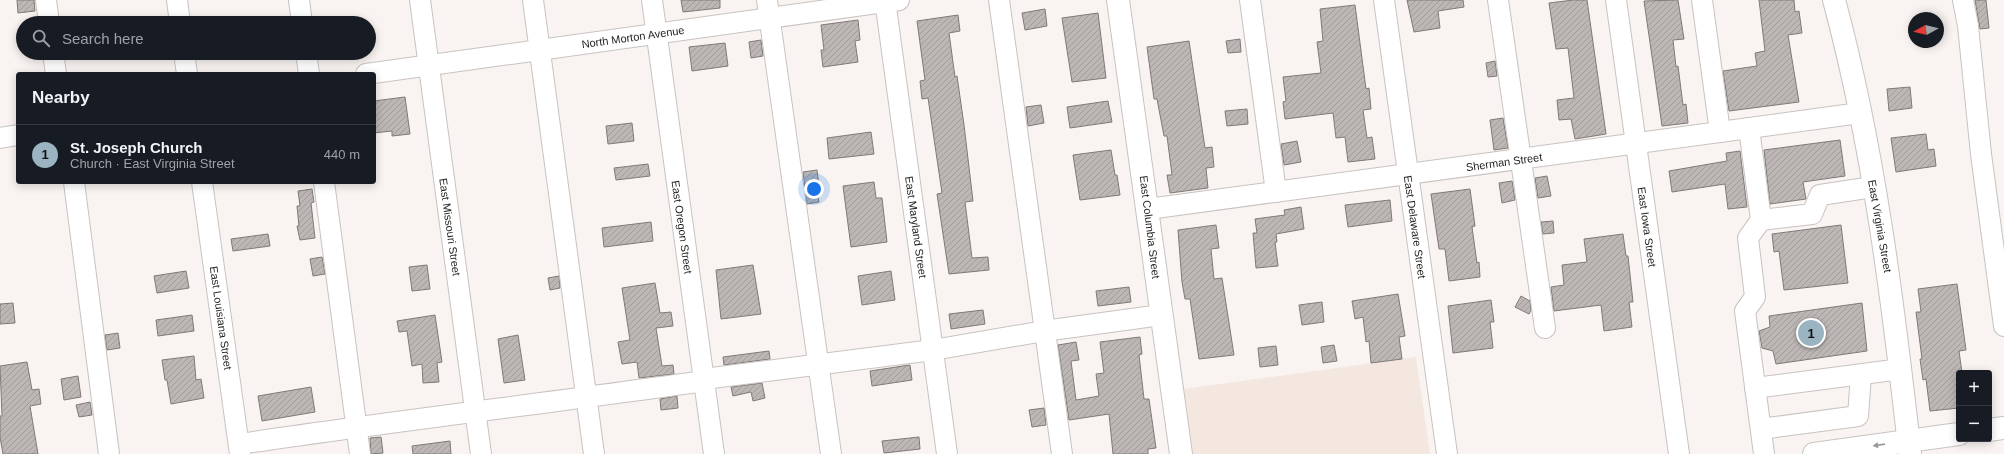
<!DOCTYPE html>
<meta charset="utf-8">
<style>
body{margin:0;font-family:Helvetica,sans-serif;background:#242831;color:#f1f3f6}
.controls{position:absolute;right:12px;bottom:12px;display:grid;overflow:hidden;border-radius:4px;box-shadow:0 2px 10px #0003}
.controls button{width:36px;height:36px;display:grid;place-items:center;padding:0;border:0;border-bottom:1px solid #363941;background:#171b24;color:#f1f3f6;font:20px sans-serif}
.compass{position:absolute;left:1908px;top:12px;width:36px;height:36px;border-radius:50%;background:#171b24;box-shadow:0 2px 10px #0003;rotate:262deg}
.you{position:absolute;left:814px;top:189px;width:14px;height:14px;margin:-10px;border:3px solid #fff;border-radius:50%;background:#1a73e8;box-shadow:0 0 0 6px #1a73e833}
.badge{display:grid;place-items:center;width:26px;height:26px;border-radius:50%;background:#9bb4c2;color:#111;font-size:13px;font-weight:700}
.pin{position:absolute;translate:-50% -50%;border:2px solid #fff;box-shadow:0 1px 4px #0006}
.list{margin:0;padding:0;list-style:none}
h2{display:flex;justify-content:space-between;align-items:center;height:52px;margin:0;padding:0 16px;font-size:17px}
h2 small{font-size:13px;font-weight:400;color:#9ea1a6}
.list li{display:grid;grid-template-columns:26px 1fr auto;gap:12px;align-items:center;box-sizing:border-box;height:60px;padding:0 16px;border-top:1px solid #363941}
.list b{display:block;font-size:15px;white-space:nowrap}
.list p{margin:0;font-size:13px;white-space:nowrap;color:#9ea1a6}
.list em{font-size:13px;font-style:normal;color:#9ea1a6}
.icon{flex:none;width:22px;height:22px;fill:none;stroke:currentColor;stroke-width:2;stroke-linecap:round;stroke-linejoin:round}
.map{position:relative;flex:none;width:2004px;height:454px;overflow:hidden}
.search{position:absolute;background:#171b24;box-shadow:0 2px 10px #0003;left:16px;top:16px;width:360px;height:44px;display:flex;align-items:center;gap:10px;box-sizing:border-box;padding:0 14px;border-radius:22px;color:#9ea1a6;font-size:15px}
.panel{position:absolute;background:#171b24;box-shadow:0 2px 10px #0003;left:16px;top:72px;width:360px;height:112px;border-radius:4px}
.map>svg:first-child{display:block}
.built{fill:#f3e7df}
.building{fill:url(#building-hatch);stroke:#7e7a77}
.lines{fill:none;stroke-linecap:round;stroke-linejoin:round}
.minor-casing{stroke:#c8c3c0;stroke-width:22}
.major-casing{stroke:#c8c3c0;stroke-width:24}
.minor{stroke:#fff;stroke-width:20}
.major{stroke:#fff;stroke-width:22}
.oneway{fill:#9b9a99}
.labels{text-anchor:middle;stroke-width:4;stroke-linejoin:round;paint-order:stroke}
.street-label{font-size:11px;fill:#201e1d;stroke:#fff}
</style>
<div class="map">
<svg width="2004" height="454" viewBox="0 0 2004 454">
<defs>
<pattern id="building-hatch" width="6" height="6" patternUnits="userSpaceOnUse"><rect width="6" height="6" fill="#bcb7b4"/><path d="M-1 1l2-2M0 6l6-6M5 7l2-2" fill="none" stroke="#a19d9a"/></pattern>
</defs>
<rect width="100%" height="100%" fill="#f9f4f1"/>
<polygon class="built" points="1416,357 1430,454 1193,454 1184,389"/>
<g class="building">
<polygon points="17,0 34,0 35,11 18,13"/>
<polygon points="681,0 720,0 720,8 683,12"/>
<polygon points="1407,0 1463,0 1464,7 1438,11 1440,28 1414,32"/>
<polygon points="1573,0 1587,0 1606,134 1575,139 1571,119 1559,120 1557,100 1574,98 1568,48 1556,49 1549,3"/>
<polygon points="1678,0 1684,39 1673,40 1676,67 1678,66 1683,105 1686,104 1688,123 1662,126 1644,1"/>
<polygon points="1759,0 1794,0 1795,12 1799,11 1802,33 1788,35 1799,102 1729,111 1723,71 1757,66 1755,53 1765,51"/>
<polygon points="1975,0 1986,0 1989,28 1980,29"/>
<polygon points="1355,5 1366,89 1369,88 1371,109 1363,110 1367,138 1372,137 1375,159 1348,162 1345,137 1336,138 1333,113 1285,119 1283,102 1286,101 1283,77 1321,73 1317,42 1323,41 1320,9"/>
<polygon points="1045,9 1047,26 1025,30 1022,13"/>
<polygon points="1098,13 1106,78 1072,82 1062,18"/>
<polygon points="958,15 960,31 949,33 955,77 957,76 964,125 973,201 965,202 972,258 988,257 989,270 949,274 937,194 942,193 928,98 922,99 920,81 925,80 917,21"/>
<polygon points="858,20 860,40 855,41 858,62 823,67 821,50 824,50 821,25"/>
<polygon points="1240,39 1241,52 1228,53 1226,41"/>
<polygon points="761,40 763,56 751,58 749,42"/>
<polygon points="1189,41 1205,148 1212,147 1214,167 1206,168 1208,188 1170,193 1167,175 1172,175 1167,136 1164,136 1157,99 1154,99 1147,47"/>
<polygon points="725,43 728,66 692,71 689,47"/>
<polygon points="1495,61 1497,76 1488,77 1486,63"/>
<polygon points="1910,87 1912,108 1889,111 1887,89"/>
<polygon points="405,97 410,134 392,136 392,131 374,133 374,101"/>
<polygon points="1108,101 1112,122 1070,128 1067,107"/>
<polygon points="1041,105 1044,123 1028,126 1026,107"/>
<polygon points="1247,109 1248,124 1227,126 1225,111"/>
<polygon points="1503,118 1508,148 1494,150 1490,120"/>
<polygon points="632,123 634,141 608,144 606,126"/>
<polygon points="871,132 874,154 829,159 827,138"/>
<polygon points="1926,134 1928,150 1934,149 1936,166 1896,172 1891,138"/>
<polygon points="1840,140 1845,176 1803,182 1806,199 1770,204 1764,150"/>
<polygon points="1297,141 1301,162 1284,165 1281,144"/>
<polygon points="1111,150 1115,175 1117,175 1120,195 1080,200 1073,155"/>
<polygon points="1740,151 1747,207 1728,209 1725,184 1672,192 1669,171 1727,161 1726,153"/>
<polygon points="648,164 650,176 616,180 614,168"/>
<polygon points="817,170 819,186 816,186 819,202 807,204 803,172"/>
<polygon points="1547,176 1551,196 1538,198 1535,178"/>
<polygon points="1512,181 1515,200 1502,203 1499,183"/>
<polygon points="874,182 876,198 882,198 887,242 851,247 843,186"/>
<polygon points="312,189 314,202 311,203 315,238 300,240 297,226 299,226 297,206 300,206 298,191"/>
<polygon points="1470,189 1475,226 1472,227 1477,263 1479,262 1480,277 1449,281 1445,249 1439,249 1431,194"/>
<polygon points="1390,200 1392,221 1348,227 1345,205"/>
<polygon points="1301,207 1304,229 1276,234 1277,242 1275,242 1278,266 1256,268 1253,233 1257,233 1255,219 1285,215 1284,210"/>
<polygon points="1553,221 1554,233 1543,234 1541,222"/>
<polygon points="651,222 653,241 604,247 602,228"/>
<polygon points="1216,225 1219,248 1211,249 1214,279 1222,278 1234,355 1199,359 1190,299 1185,299 1182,282 1178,230"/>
<polygon points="1841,225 1848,283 1784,290 1779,251 1774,252 1772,234"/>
<polygon points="268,234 270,246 233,251 231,239"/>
<polygon points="1623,234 1626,256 1628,256 1633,302 1629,302 1632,327 1604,331 1601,305 1554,311 1551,287 1564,285 1562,265 1587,262 1584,239"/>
<polygon points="322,257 325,274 313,276 310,259"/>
<polygon points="427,265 430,289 412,291 409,267"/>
<polygon points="753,265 761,314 721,319 716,270"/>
<polygon points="186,271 189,288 157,293 154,276"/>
<polygon points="891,271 895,300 862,305 858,276"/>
<polygon points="559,276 560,288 550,290 548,278"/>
<polygon points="655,283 660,313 671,312 673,326 656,328 662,366 673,365 674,374 639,378 637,362 622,364 618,342 630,340 622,288"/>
<polygon points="1957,284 1966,350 1959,351 1962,373 1959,373 1959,408 1930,411 1926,379 1923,380 1920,359 1922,359 1916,312 1921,312 1918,289"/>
<polygon points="1129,287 1131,302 1098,306 1096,291"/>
<polygon points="1398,294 1405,336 1399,337 1402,359 1371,363 1369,341 1366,342 1363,317 1355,319 1352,301"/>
<polygon points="1521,296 1530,301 1531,310 1529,314 1515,307"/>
<polygon points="1491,300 1494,322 1490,322 1493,348 1453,353 1448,306"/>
<polygon points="1322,302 1324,322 1302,325 1299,305"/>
<polygon points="13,303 15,323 0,324 0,304"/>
<polygon points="1862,303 1867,351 1776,364 1773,351 1762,348 1759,331 1770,327 1769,316"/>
<polygon points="983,310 985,324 951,329 949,314"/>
<polygon points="192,315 194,331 158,336 156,320"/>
<polygon points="435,315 442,362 437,363 439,382 423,383 422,364 412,366 407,331 399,332 397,321"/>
<polygon points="118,333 120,348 107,350 105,335"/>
<polygon points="518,335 525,380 504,383 498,339"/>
<polygon points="1140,337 1142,354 1139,355 1144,399 1149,399 1156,448 1148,449 1148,454 1113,454 1109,414 1069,420 1058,345 1076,342 1079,360 1071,361 1076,400 1099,396 1096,374 1104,373 1100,342"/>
<polygon points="1334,345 1337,361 1323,363 1321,347"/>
<polygon points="1276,346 1278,365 1260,367 1258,348"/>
<polygon points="769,351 770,359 724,365 723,357"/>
<polygon points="194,356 196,380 201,379 204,398 171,404 167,380 165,380 162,360"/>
<polygon points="27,362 32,390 39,389 41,404 30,406 38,454 3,454 0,437 0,416 2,416 0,366"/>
<polygon points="910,365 912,380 872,386 870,371"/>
<polygon points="78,376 81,397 64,400 61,379"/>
<polygon points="762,383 765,398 753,401 751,392 733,396 731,387"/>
<polygon points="311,387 315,412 262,421 258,396"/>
<polygon points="677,396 678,408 661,410 660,399"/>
<polygon points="90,402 92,415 79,417 76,405"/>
<polygon points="1044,408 1046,425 1032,427 1029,410"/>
<polygon points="381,437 383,453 371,454 370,438"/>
<polygon points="919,437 920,449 884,453 882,441"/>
<polygon points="450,441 451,454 413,454 412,446"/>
</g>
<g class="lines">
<defs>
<g id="minor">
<polyline points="46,0 49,23"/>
<polyline points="177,0 180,23"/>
<polyline points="299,0 302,23"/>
<polyline points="420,0 481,454"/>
<polyline points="533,0 594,454"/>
<polyline points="652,0 714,454"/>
<polyline points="767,0 831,454"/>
<polyline points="885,0 947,454"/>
<polyline points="999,0 1062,454"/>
<polyline points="1250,0 1276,192"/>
<polyline points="1384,0 1447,454"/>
<polyline points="1498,0 1545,328"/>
<polyline points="1616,0 1679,454"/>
<polyline points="1702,0 1720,132"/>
<polyline points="1963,0 1968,26 1981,154 2004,326"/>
<polyline points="53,53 56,74"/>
<polyline points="184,53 187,74"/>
<polyline points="306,53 309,74"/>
<polyline points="366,74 899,0"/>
<polyline points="1749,128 1761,220 1748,238 1755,297 1745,311 1764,454"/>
<polyline points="0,138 18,135"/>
<polyline points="74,182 109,454"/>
<polyline points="202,182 240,454"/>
<polyline points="324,182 360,454"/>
<polyline points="1148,209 1860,113"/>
<polyline points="1761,220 1812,214 1820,195 1873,187"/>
<polyline points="704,379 933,350 1044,331 1161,315"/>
<polyline points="1755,388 1901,369"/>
<polyline points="1761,429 1858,416 1861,375"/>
<path d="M239,444C394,421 549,403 704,381"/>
</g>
<g id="major">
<polyline points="1118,0 1181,454"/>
<path d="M1834,0C1874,148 1893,302 1910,454"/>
<polyline points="1989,430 2004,428"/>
<polyline points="1814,454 1959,434"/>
</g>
</defs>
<use href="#minor" class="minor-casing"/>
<use href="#major" class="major-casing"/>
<use href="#minor" class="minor"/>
<use href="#major" class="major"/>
</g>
<defs><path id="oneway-solid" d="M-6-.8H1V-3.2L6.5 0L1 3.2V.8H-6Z"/></defs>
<use class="oneway" href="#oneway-solid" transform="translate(1879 445) rotate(172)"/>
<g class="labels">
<g class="street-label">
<text transform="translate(633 37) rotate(-8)" y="4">North Morton Avenue</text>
<text transform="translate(1504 162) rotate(-8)" y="4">Sherman Street</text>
<text transform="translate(1880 226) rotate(80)" y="4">East Virginia Street</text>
<text transform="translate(450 227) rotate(82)" y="4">East Missouri Street</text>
<text transform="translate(682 227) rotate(82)" y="4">East Oregon Street</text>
<text transform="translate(916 227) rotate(82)" y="4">East Maryland Street</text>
<text transform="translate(1150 227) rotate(83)" y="4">East Columbia Street</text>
<text transform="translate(1415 227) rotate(82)" y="4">East Delaware Street</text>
<text transform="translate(1647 227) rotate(82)" y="4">East Iowa Street</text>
<text transform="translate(221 318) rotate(82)" y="4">East Louisiana Street</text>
</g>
</g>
</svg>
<div class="controls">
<button>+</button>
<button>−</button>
</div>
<svg class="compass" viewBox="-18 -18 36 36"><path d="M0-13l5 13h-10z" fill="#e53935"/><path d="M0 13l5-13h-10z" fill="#9ea1a6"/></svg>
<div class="you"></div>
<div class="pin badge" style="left:1811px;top:333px">1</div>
<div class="search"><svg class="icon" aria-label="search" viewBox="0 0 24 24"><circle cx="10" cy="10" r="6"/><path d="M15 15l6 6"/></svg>Search here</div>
<section class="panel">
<h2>Nearby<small></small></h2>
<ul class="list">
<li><span class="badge">1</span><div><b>St. Joseph Church</b><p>Church · East Virginia Street</p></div><em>440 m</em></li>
</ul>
</section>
</div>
